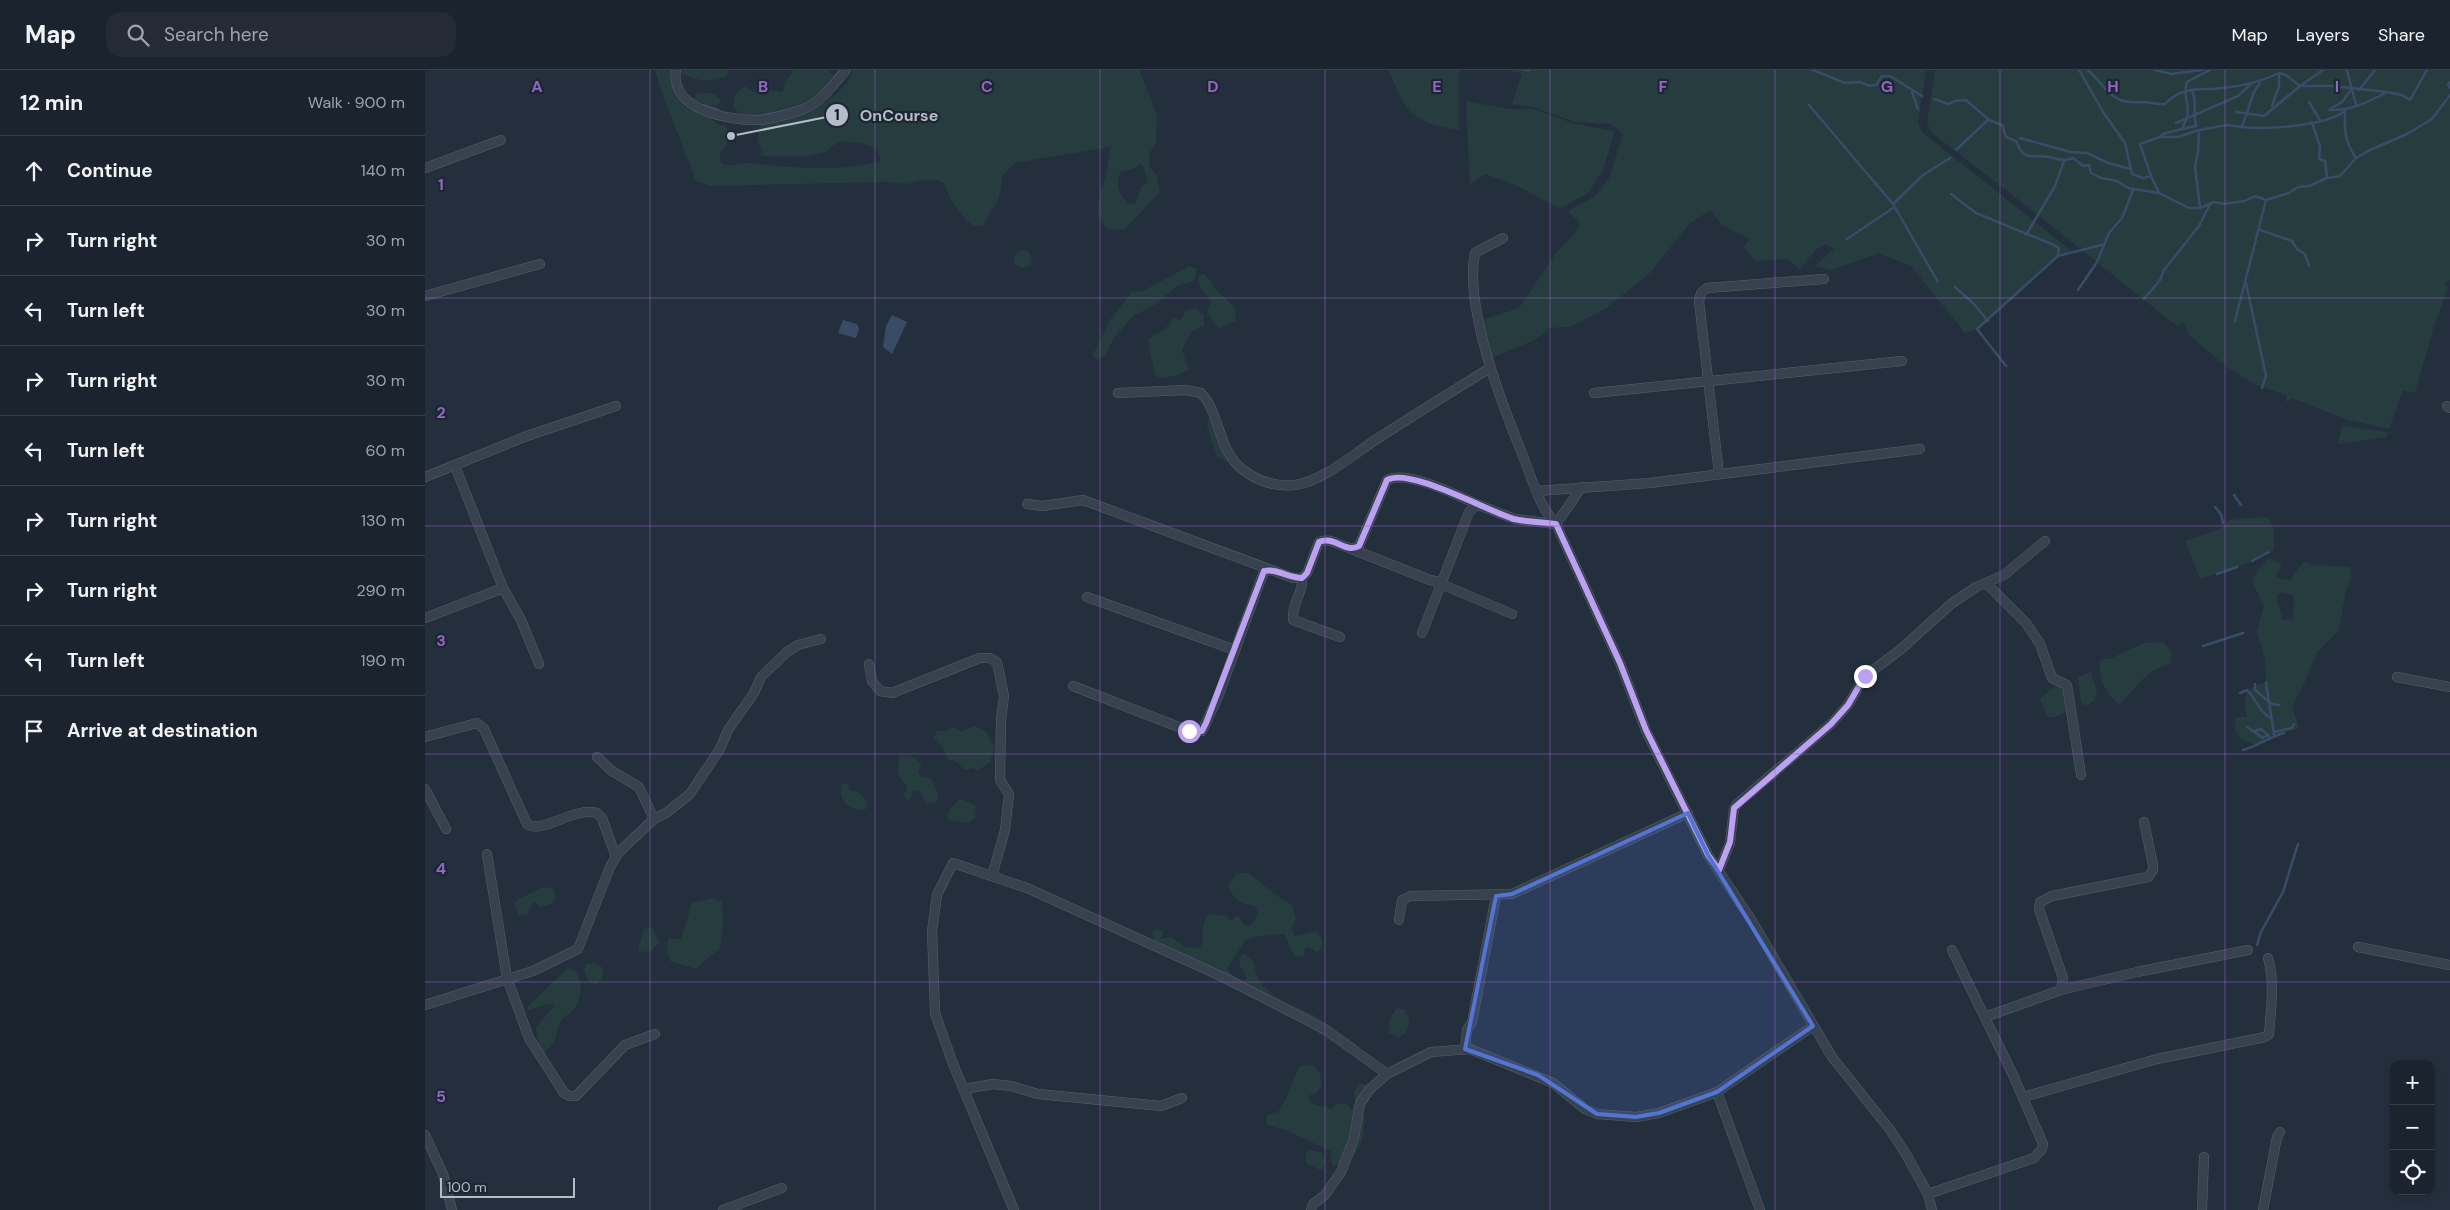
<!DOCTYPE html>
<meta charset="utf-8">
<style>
body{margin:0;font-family:"DM Sans",sans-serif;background:#242b36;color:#f1f3f6}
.controls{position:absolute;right:15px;bottom:15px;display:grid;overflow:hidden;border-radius:10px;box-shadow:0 2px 8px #0003}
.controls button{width:45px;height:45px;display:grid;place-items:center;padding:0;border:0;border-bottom:1px solid #39404a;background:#1b232e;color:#f1f3f6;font:25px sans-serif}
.scale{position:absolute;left:15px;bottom:12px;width:135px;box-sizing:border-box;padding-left:5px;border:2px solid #b4bcc9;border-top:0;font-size:14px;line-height:18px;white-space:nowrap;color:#b4bcc9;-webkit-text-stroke:4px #1d2633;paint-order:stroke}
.stop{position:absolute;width:15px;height:15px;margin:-11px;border:4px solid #bca0f2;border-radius:50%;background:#fff}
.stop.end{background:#bca0f2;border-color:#fff;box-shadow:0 1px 5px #0008}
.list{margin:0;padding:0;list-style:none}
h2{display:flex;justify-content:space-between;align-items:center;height:65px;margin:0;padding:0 20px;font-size:21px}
h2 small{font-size:16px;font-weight:400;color:#a0a4aa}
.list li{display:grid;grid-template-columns:32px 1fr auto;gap:15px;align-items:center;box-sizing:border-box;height:70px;padding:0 20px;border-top:1px solid #39404a}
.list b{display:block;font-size:19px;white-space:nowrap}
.list em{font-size:16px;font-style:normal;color:#a0a4aa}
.icon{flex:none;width:28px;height:28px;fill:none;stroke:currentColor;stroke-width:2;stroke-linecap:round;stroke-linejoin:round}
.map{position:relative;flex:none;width:2025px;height:1140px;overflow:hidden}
header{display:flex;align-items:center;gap:30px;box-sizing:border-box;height:70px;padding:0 25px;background:#1b232e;border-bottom:1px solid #39404a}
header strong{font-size:24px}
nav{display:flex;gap:28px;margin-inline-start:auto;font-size:18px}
.search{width:350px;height:45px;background:#242b36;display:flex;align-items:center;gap:12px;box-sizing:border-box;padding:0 18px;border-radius:15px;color:#a0a4aa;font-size:19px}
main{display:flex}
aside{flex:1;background:#1b232e}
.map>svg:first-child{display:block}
.green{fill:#263c3f;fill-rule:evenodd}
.water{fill:#394c67}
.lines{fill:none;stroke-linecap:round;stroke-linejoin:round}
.stream{stroke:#394c67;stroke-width:2.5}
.minor-casing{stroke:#565f6c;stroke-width:10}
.minor{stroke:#38414e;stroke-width:9}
.route{stroke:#bca0f2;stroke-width:6}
.marked{fill:#5274d3;fill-opacity:0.2;stroke:#5274d3;stroke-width:4;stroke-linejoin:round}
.grid{fill:none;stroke:#9266c3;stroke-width:1;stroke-opacity:0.55}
.grid-label{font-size:16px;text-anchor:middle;font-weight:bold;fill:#9266c3;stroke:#1d2633;stroke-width:4.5;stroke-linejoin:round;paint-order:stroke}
.leader{fill:none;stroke:#b4bcc9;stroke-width:2}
.callout-dot{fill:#b4bcc9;stroke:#1d2633;stroke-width:2}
.mark-label{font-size:15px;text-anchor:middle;font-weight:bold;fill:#111}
.callout-label{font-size:16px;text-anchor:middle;font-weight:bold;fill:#b4bcc9;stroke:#1d2633;stroke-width:4.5;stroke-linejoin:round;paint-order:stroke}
</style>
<header>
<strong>Map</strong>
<div class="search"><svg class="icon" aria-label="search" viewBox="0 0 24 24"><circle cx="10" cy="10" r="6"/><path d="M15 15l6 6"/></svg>Search here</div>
<nav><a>Map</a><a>Layers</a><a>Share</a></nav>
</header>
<main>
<aside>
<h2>12 min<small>Walk · 900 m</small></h2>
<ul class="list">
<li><svg class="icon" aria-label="ahead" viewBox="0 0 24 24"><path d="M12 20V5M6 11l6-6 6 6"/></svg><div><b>Continue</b></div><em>140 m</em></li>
<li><svg class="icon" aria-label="right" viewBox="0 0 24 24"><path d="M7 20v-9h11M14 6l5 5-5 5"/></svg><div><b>Turn right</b></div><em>30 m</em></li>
<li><svg class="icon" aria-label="left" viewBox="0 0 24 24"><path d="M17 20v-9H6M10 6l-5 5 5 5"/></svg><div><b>Turn left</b></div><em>30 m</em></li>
<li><svg class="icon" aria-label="right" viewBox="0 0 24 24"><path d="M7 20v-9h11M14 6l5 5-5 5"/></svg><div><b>Turn right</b></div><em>30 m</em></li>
<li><svg class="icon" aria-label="left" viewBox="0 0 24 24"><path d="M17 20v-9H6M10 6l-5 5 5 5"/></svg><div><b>Turn left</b></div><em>60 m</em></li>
<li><svg class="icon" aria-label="right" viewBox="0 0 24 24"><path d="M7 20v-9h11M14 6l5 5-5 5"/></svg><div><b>Turn right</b></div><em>130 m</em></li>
<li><svg class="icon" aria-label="right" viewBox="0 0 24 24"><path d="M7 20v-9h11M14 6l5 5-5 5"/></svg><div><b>Turn right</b></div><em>290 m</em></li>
<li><svg class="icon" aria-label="left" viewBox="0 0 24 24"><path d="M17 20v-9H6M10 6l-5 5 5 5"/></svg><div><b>Turn left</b></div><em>190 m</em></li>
<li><svg class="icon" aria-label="arrive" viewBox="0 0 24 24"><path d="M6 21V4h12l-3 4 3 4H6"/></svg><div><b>Arrive at destination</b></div></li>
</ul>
</aside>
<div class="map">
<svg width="2025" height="1140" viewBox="0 0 2025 1140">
<rect width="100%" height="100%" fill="#242f3e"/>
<g class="green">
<path d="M230,0H248C244,37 271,37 295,55H300L304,61L301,76L295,83L296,93C305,98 316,92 326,93C368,98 415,102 456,91L452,79L435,73L414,71L400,82L383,86H332L337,83L332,70L335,54C370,47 414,37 428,0H714L732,45L731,72L724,84L725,96L732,106L735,122L699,160L682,159L674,146L673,139L676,119L682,102L685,77L590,93L578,105L574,128L558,155L548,156C534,142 525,132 519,113L513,110H500L482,114L462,112L285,116L271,111C258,74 241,38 230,0ZM715,93L719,98L723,113L716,117L711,133L703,134C693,123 691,116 695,102L710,98Z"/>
<path d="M256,0H304L301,7C281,13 274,11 256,3Z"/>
<path d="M369,0H404L409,7C402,14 394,26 385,32C366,44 334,48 313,43L314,42L309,39C308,27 310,22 320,16L329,22L340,19L358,22L359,13Z"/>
<path d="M964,0H1034V60C987,53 981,43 964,0Z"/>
<polygon points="1085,0 1501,0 1493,53 1498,63 1648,182 1633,186 1552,259 1540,263 1486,196 1454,183 1406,200 1390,196 1409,179 1401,174 1391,179 1375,199 1363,189 1330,191 1319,177 1325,169 1298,156 1285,140 1264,154 1224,204 1180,239 1145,257 1124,258 1112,269 1066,288 1057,250 1094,238 1131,183 1151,162 1155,153 1143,141 1169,127 1184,108 1198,64 1186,54 1150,52 1108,37 1087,34 1097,4"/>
<polygon points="1510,0 2025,0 2025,210 2020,213 2023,218 2010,253 1990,323 1978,320 1964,359 1923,350 1867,328 1862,333 1861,325 1829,314 1802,297 1764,265 1759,252 1753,256 1744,250 1612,144 1507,63 1502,53"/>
<polygon points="273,23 288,23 296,30 292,36 281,35 268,29"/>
<polygon points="1041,31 1084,39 1109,39 1150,54 1190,61 1178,99 1164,122 1135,139 1093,116 1060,104 1045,115"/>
<circle cx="598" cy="189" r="9"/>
<polygon points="764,196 772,199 769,211 752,216 728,236 708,246 689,268 679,287 671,289 668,285 685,250 707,222 718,221"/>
<path d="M778,203C784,208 786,213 790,219C801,233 810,228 811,251L793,259L782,241L786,231L775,218L773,207Z"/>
<path d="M770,238L779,245V255L766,262L757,280L764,300L750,306L734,308L729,303C729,291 723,282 723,270L741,258L749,248L756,250L761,241Z"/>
<polygon points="784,348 788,350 806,394 792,386 782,356"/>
<polygon points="1917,356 1963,362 1962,367 1913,374"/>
<polygon points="1837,447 1844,448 1849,459 1849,480 1823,493 1775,509 1760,471 1795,459 1805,450"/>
<path d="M1844,488L1857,494L1851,506L1855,509L1865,510L1878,492L1891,495L1925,497L1927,508L1921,521L1914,560L1892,582L1880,612L1867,636L1874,658L1849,665L1833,676L1817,670L1810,660L1811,647H1822C1817,626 1820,617 1841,612L1840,590L1832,561L1839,536L1827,511L1832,501ZM1856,522L1869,525L1868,549L1858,550L1851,527Z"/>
<path d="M1738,572C1745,578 1748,583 1746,593C1720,601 1712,616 1695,634C1682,628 1671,603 1676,589H1684L1720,573Z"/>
<polygon points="1666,602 1672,621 1670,630 1660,636 1656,632 1653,607"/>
<polygon points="1636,611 1641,615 1644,640 1630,647 1623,647 1615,629"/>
<polygon points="549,656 561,662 570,677 565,692 552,701 547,698 539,700 532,692 523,689 519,679 509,667 512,661 521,661 528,657 536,662"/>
<path d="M475,685L489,687L497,695L493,701L497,707L506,708L513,725L511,732L501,734L495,721L488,720L486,729L481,730L479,725L482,717C472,705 471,700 475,685Z"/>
<path d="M417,714H422L425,720L432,721L443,732L440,740C425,740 412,731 417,714Z"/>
<path d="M536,729L550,735L551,747L544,753L523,750C521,739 528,735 536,729Z"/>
<path d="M812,803H824L852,826L867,835L871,849L866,858L870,866L892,861L897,869V879L892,882L884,877L879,879L880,885L872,887L866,880L860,864L832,866L820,871L802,899L807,905L817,911L822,908L815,896L814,887L820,884L829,892C832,929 869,932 895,949C907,957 918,966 930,973L932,985L927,984L873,950L803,916L734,878L728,868V861L733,859L738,862L735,869L746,867L760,877L775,878C781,864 774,859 783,844L801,846L806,851L813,845L818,854L825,856L833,845L831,837C817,833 808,830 803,815Z"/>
<polygon points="118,817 128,818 131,828 124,835 115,837 108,831 102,845 94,846 89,832"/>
<polygon points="288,828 297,832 298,857 295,878 271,899 245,891 242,880 243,869 256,869 267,833"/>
<polygon points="219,858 228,859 234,873 226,881 215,882 213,880"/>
<polygon points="169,893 177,897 178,908 171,915 164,912 159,900 161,894"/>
<path d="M144,897C159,904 158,925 150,938C147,943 141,944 138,949C129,961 134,972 119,982L114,975L111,958L129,936L125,933L104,940L102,937Z"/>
<path d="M973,938L980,940L985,951L981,963L973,968L964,963C963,952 965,945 973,938Z"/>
<path d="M889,995L895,1004L897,1015L891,1023L883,1026L886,1033L907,1039L911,1034H922L927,1040L932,1037C929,1028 927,1020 935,1013L941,1015L944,1030L937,1044L940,1050L937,1070L929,1087L908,1096L905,1081L863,1061L845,1056L841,1053L843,1044L853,1042C864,1028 866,1011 875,996Z"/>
<polygon points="885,1080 896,1082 901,1090 897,1101 881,1093 881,1083"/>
</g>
<g class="water">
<polygon points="467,245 482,252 467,284 458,277 461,256"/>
<polygon points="418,250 432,254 434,259 431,268 413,263"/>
</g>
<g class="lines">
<g class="stream">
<polyline points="1100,0 1104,0"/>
<polyline points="1388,0 1420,13 1435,12 1445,16 1451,15 1457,6 1465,6 1497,26"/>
<polyline points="1654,0 1678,42 1700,73 1707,104 1718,108 1726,106 1734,123"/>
<path d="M1663,0C1683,19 1686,35 1717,32C1724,32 1732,35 1740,34C1758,15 1774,21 1798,18C1818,16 1836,12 1854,3L1861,5L1875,16H1907L1962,22L1977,25L1985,30L2002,0"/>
<polyline points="1730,0 1746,4 1777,0"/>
<polyline points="1922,0 1931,35"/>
<polyline points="410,7 415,0"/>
<polyline points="2025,12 2023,15 2025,18"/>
<polyline points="1934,20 1950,0"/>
<polyline points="1487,22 1493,39"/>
<path d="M1509,29L1523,34L1530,31L1541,30L1564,50L1577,55L1581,67L1591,71C1600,93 1606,84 1624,87C1634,89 1638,92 1648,88L1658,96L1664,95L1666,103L1676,108L1692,111L1703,118L1734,123L1764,138H1775L1789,132L1799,134L1820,131L1830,126L1841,130L1864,123L1873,117L1884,116L1902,108L1915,106L1931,88L1943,81L1982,64L2007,49L2025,25"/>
<polyline points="1884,32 1895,50"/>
<polyline points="278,35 293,40"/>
<polyline points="1384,35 1468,134 1498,105 1525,88"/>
<polyline points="1847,36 1854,16 1854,3"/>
<polyline points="1905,39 1917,32 1926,20"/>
<path d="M1904,40C1924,41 1942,33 1960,23"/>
<path d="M1920,41C1919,60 1920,72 1931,88"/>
<polyline points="1811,42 1839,46 1875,16 1898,0"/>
<polyline points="335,46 359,41"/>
<polyline points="1887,52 1895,77 1894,89 1900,91 1902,107"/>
<polyline points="1751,53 1813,26 1825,15"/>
<path d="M1817,57C1841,60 1901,56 1920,41"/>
<path d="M1757,59L1771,56C1767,41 1773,36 1767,20"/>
<path d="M1735,67L1738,64L1757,59C1770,36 1756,30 1762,12L1785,0"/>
<polyline points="1595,68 1646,82 1662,83 1683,93 1706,99"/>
<polyline points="1531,80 1563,50"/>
<polyline points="1726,106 1715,74 1735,67 1753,67 1774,60"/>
<polyline points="1526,124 1551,143 1629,175 1634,178 1633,185"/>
<polyline points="1468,134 1513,212"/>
<polyline points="1775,138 1770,96 1773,82 1774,60 1802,55 1817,57 1829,22 1835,13"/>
<polyline points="1835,160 1867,171 1872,179 1880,184 1884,196"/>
<polyline points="1601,165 1630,116 1639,91"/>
<polyline points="1422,169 1468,138"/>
<polyline points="1821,213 1841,306 1837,318"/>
<polyline points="1530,217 1548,233 1563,251"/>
<polyline points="1653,220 1672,192 1684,163 1697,148 1708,120"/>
<polyline points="1719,229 1735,210 1739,200 1774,156 1785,134"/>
<polyline points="1810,251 1841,130"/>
<polyline points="1581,296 1552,259 1633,186 1677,175"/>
<polyline points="1809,425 1816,435"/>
<polyline points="1790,437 1796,444 1798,453"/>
<polyline points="1827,491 1844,482"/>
<polyline points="1792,504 1812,497"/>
<polyline points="1778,576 1818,563"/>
<path d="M1841,612C1843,631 1847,647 1849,665"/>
<polyline points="1830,614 1830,620 1847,634 1854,635"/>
<path d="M1815,623L1822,620C1834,632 1832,640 1847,649"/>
<polyline points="1822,657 1838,668 1843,665 1845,669"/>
<polyline points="1830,661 1836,659 1843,665"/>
<polyline points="1849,662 1867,658 1869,654"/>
<path d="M1818,680C1833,676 1844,667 1859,663"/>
<polyline points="1832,875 1836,862 1858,822 1873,774"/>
</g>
<defs>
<g id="minor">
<path d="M251,0C244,40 305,51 335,50C347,49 364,44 376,40C396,33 408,15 421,0"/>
<polyline points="0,98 76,70"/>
<path d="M1078,168L1050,183C1039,238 1077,334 1098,386C1107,409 1114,436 1131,454L1195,593L1221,661L1283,785L1327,851L1407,987L1466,1061L1482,1086L1503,1124L1507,1140"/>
<polyline points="0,226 115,194"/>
<path d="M693,323L761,320L776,323C796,344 792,379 817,399C832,411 850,417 870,415C898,411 926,386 949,371C987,346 1026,322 1065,298"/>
<polyline points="1169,323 1477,291"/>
<polyline points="2022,336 2025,338"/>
<polyline points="30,396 78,518 96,550 114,594"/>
<polyline points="1294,404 1274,231 1276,223 1282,218 1399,209"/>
<polyline points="0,407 102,366 191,336"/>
<polyline points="1112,421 1225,413 1495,379"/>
<path d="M602,434L618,436L658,430L868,508H877L882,503L894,472C909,465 920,484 934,476L962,410C982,399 1035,427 1056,436"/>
<polyline points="924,478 1005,510 1014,512 1018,509"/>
<path d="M877,508C879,522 866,534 868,550L915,567"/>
<polyline points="1016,514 1087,544"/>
<polyline points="1562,514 1601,553 1615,574 1627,608 1642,615 1656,705"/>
<polyline points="662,527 810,580"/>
<polyline points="0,548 78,518"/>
<polyline points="997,563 1044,442 1050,436 1056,436 1090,449 1131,454 1157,417"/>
<polyline points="444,594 447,611 455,621 467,623 555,588 565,588 572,592 579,626 576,650 575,710 584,724 580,760 567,806"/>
<polyline points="1972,607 2025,617"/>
<polyline points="648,616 764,661 777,661 793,627 839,501 846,500"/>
<path d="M0,667L52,653L59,659L102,754C117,765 149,736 172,743L177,748L191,787"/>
<polyline points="172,687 187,701 214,717 229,749"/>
<polyline points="0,719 21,759"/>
<polyline points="62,784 82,908 104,968 139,1023 145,1026 151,1026 200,975 230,964"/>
<polyline points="1294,800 1305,773 1309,738 1313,733 1406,654 1423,635 1440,606 1475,580 1526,534 1551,517 1579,505 1620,471"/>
<polyline points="974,850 977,830 986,826 1087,824 1263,743"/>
<polyline points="1933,877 2025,895"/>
<polyline points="1636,920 1712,902 1823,880"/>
<polyline points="0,935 108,901 153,879 185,797 193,783 229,749 241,743 264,725 295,679 303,660 329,623 336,607 362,582 373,575 396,569"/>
<polyline points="1560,947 1636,920 1638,908 1614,839 1615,832 1627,826 1723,807 1728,800 1728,795 1719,752"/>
<polyline points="1040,979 1042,960 1047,952 1071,826"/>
<polyline points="539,1019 568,1014 586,1016 613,1024 736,1036 757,1028"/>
<polyline points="1292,1022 1335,1140"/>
<path d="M1598,1027L1732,989L1840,967L1844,964C1846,940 1850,911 1843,888"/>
<polyline points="0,1065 18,1104 27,1140"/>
<polyline points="1503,1124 1609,1088 1617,1079 1618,1074 1588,1005 1527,880"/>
<polyline points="298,1140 357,1118"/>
<polyline points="589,1140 528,994 510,943 507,861 512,825 528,793 602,818 800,908 901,960 962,1004"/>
<polyline points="886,1140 888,1134 900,1125 916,1102 929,1068 935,1033 945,1019 962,1004 1006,982 1045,979 1128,1013 1160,1039 1172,1044 1211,1047 1234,1043 1292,1022 1388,956"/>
<polyline points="1777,1140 1779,1087"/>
<polyline points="1838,1140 1852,1067 1855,1062"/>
</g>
</defs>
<use href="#minor" class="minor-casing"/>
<use href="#minor" class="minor"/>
</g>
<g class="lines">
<path class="route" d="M764,661H777L781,653L839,501C852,498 863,508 877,508L882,503L894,472C909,465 920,484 934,476L962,410C984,397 1062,441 1089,449C1102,452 1118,452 1131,454L1195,593L1221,660L1283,785L1294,800L1305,772L1309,738L1406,654L1423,635L1440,606"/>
</g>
<path class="marked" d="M1263,743L1283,785L1388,956L1292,1022L1234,1043L1211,1047L1172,1044L1113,1005L1040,979L1071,826L1087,824Z"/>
<path class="grid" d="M225,0V1140M450,0V1140M675,0V1140M900,0V1140M1125,0V1140M1350,0V1140M1575,0V1140M1800,0V1140M0,228H2025M0,456H2025M0,684H2025M0,912H2025"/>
<g class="grid-label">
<text x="112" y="22">A</text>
<text x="338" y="22">B</text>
<text x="562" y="22">C</text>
<text x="788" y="22">D</text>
<text x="1012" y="22">E</text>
<text x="1238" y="22">F</text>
<text x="1462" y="22">G</text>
<text x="1688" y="22">H</text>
<text x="1912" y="22">I</text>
<text x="16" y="120">1</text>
<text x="16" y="348">2</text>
<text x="16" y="576">3</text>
<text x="16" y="804">4</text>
<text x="16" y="1032">5</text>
</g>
<path class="leader" d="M306 66L412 45"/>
<g class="callout-dot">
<circle cx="306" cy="66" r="5"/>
<circle cx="412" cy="45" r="12"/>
</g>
<g class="mark-label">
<text x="412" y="50">1</text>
</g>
<g class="callout-label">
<text x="474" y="51">OnCourse</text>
</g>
</svg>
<div class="controls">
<button>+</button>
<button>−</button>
<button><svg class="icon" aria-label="locate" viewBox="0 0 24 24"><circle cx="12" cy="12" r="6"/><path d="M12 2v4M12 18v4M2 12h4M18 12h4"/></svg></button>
</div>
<div class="scale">100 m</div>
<div class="stop" style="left:764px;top:661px"></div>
<div class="stop end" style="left:1440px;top:606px"></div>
</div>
</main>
